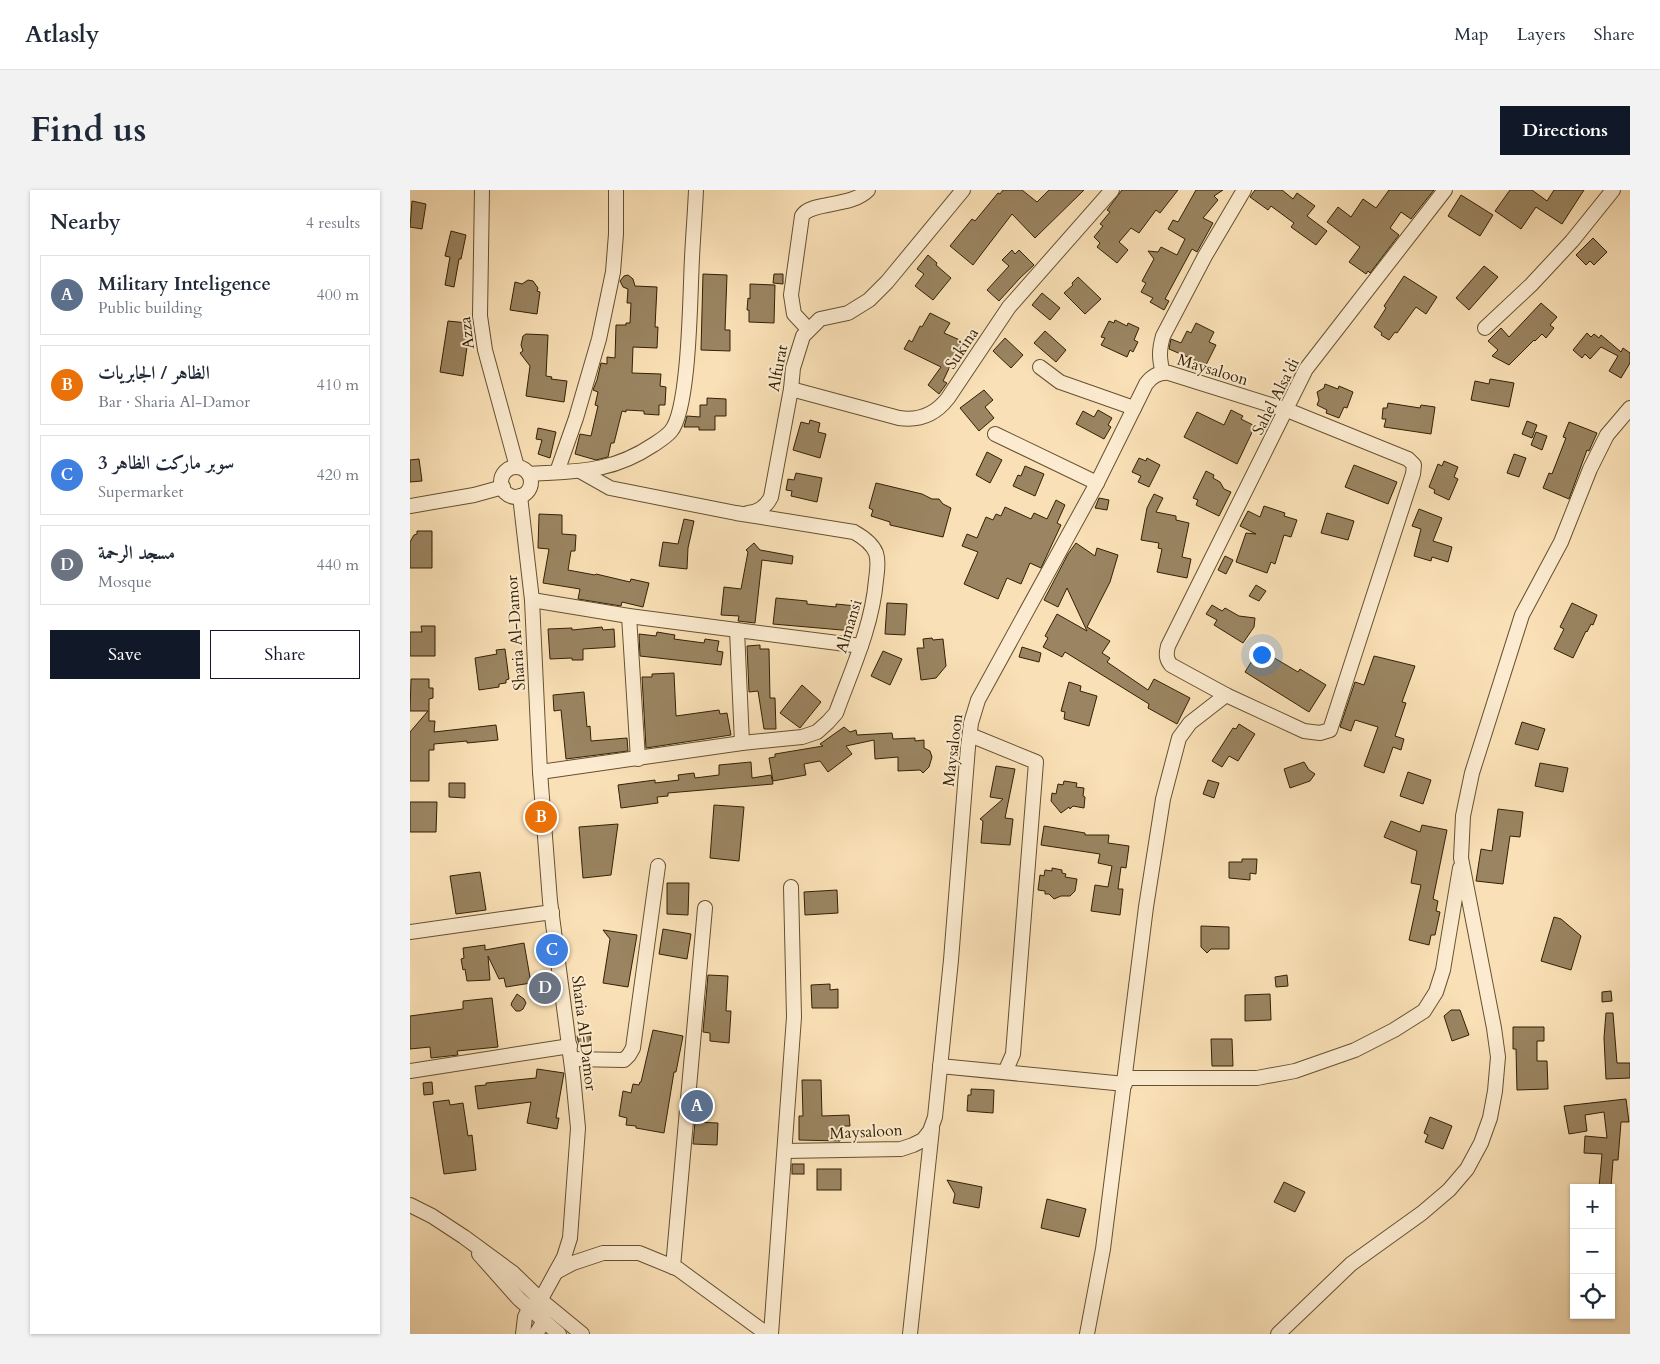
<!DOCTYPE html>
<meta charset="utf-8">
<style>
body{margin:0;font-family:Cardo,Amiri,serif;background:#f2f2f3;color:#1f2937}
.controls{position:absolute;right:15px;bottom:15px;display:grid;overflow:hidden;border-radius:0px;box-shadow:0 1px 4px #0004}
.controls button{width:45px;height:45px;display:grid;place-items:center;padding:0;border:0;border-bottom:1px solid #e0e1e3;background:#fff;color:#1f2937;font:25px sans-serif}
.you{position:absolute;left:851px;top:464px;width:18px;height:18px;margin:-12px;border:4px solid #fff;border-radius:50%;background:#1a73e8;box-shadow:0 0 0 8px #1a73e833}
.badge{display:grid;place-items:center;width:32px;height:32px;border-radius:50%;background:#111827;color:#fff;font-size:16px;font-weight:700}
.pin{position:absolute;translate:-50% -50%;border:2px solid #fff;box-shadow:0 1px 5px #0006}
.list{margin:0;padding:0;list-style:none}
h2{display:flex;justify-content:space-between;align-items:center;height:65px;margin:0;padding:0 20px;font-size:21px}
h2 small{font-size:16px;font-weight:400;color:#747a83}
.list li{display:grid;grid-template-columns:32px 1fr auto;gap:15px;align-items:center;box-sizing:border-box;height:80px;margin:0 10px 10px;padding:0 10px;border:1px solid #e0e1e3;border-radius:0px}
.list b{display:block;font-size:19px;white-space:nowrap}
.list p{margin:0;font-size:16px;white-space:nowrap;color:#747a83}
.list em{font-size:16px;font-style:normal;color:#747a83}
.actions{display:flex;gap:10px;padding:15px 20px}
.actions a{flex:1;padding:11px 0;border:1px solid #111827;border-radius:0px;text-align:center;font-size:18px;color:#111827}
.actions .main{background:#111827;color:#fff}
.icon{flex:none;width:28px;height:28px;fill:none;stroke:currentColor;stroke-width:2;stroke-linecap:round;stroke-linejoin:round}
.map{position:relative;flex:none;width:1220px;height:1144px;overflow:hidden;border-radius:0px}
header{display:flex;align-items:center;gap:30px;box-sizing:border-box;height:70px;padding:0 25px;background:#fff;border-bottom:1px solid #e0e1e3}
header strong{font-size:24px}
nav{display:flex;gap:28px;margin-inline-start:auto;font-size:18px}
.intro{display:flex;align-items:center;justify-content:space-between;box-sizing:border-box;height:120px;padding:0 30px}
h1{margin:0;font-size:35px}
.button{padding:12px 22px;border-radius:0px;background:#111827;color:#fff;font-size:18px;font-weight:700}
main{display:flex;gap:30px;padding:0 30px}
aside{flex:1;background:#fff;border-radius:0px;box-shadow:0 1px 4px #0004}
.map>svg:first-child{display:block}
.building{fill:#9a8461;stroke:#332104}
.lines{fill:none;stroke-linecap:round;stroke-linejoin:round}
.minor-casing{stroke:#655130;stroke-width:16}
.minor{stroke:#fcebd0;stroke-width:14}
.labels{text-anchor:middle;stroke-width:4;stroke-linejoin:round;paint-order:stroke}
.street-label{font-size:16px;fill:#332104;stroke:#fcebd0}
</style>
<header>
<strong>Atlasly</strong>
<nav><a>Map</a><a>Layers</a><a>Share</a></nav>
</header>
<div class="intro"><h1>Find us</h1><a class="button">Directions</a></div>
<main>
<aside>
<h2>Nearby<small>4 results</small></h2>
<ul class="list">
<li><span class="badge" style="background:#5c6f8a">A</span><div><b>Military Inteligence</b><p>Public building</p></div><em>400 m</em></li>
<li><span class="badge" style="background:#e8710a">B</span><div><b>الظاهر / الجابريات</b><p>Bar · Sharia Al-Damor</p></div><em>410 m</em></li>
<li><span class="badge" style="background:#3f7fe0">C</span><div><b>سوبر ماركت الظاهر 3</b><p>Supermarket</p></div><em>420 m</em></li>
<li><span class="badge" style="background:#6b7280">D</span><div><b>مسجد الرحمة</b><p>Mosque</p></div><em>440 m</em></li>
</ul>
<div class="actions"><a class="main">Save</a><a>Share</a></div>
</aside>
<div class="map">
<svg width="1220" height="1144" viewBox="0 0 1220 1144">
<rect width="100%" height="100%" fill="#fae0b6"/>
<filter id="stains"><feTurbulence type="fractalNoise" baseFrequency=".004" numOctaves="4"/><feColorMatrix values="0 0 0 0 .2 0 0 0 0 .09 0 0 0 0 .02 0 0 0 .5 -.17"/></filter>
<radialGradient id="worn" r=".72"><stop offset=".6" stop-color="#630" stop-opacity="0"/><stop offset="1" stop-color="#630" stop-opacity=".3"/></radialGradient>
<g class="building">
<polygon points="593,0 612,0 627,12 639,0 674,0 625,48 602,24 563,75 540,56 562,29 565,31 588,3 590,4"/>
<polygon points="712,0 768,0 750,23 746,20 729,43 721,38 709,52 718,60 707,73 687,57 690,53 684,47 693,36 690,34 700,22 697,20"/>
<polygon points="786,0 813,0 804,6 808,10 793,28 803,33 787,62 782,59 755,109 759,111 754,120 740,112 743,108 731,102 736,93 732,91 744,69 738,61 748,62 751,57 767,65 775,49 758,39 763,30 768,32"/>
<polygon points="845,0 872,0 883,9 887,3 905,16 897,26 917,41 906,55 881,37 884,33 861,16 858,20 840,7"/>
<polygon points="979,0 1024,0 1001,29 991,22 980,38 989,45 960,83 958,81 956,84 939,72 950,57 917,32 928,17 941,27 953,9 966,18"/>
<polygon points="1100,0 1122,0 1137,11 1144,0 1174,0 1152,34 1126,17 1111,39 1085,21"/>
<polygon points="1051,5 1083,25 1070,46 1038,26"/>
<polygon points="2,11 16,14 12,39 0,37"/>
<polygon points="41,41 56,45 51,69 49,69 44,97 35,95 40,67 35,66"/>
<polygon points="1183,48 1197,62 1184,75 1180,71 1176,75 1166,65"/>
<polygon points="602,60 605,64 609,60 624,75 610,88 589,111 577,100 599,76 592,70"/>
<polygon points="518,65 527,73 526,75 541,88 523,110 505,96 514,84 507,79"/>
<polygon points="1074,76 1088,87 1059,120 1046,108"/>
<polygon points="293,84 317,85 315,140 320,140 320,161 291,160"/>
<polygon points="364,84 373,84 373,94 363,93"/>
<polygon points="218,85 223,89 225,96 247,97 245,137 248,137 247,158 223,157 222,183 251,184 250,196 256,197 255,215 249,215 249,225 234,224 234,221 216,220 216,222 212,221 204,253 201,253 198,267 186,270 165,264 170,244 181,246 188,216 185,215 188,202 183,200 187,190 191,173 197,174 197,167 205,168 206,135 216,135 216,133 220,133 221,113 217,113 218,99 213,97 210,91 214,86"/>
<polygon points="994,86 1027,107 1016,124 1006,117 987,143 985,142 979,150 971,145 972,143 964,137 976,118 974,116"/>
<polygon points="668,87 691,109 675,124 654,103 663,95 662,93"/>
<polygon points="118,90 123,91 128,98 127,101 130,102 127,124 100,120 105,92 112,94"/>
<polygon points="340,94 365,95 364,133 339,132 339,120 337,120 338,108 340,109"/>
<polygon points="632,103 650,118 640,130 622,115"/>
<polygon points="1131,113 1147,127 1140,135 1144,138 1136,148 1132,144 1125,151 1124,150 1099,175 1082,166 1088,160 1078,151 1091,138 1099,147"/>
<polygon points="520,123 540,133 534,143 552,151 533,191 537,193 529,204 518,195 531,177 494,159 499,150 502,152 510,136 512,137"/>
<polygon points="705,130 717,136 718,133 729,138 724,150 728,152 723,162 720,160 717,167 691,155 695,148 691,147 699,131 704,133"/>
<polygon points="38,131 58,133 57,141 59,142 53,186 30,182"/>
<polygon points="786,133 804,142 799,152 806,155 796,175 759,159 761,149 771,153 777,141 781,143"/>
<polygon points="635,141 656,160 646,172 624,153"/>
<polygon points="1177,143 1181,147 1184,144 1189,148 1191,145 1211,162 1213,158 1220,163 1220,173 1211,188 1199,181 1208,166 1191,157 1180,169 1175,164 1172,168 1163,160"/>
<polygon points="116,144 138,145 136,186 142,187 141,189 157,191 154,212 116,206 120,176 110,163 113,161 111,155 113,146"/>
<polygon points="595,148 613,165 601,178 583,161"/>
<polygon points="1080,189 1104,193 1099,217 1061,210 1065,191 1079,194"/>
<polygon points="915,194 928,199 929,196 943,202 937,218 934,217 929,228 916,223 917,220 907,215 909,210 907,202 914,198"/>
<polygon points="574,200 583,210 575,217 584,228 569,241 550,218"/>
<polygon points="297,208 316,209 316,226 305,226 305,240 289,240 289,237 274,237 277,226 290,227 290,215 297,215"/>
<polygon points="978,213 1010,218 1011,215 1025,217 1021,244 974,237 976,229 972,229 973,218 977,218"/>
<polygon points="688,220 702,228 698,235 701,237 694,249 666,234 673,221 684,227"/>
<polygon points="821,220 833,226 831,229 845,236 827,274 774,247 787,222 814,235"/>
<polygon points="400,230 410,233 408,242 416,244 410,268 383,260 391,232 399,234"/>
<polygon points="1117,231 1127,235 1122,248 1112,244"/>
<polygon points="1159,232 1187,243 1179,261 1177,260 1159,309 1133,298 1139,283 1142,284 1156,248 1153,247"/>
<polygon points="128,238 146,242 140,268 128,264 132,250 126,249"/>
<polygon points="1126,242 1137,246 1132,260 1121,255"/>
<polygon points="577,262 592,270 580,293 566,285"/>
<polygon points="1104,264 1116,268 1109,287 1097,283"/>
<polygon points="729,268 736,271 737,268 750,275 739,297 728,292 731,286 722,282"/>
<polygon points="9,269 12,291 0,292 0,270"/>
<polygon points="1034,271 1048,277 1044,287 1048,289 1039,310 1024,303 1025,300 1019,297 1028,274 1032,276"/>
<polygon points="944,275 987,292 978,314 935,297"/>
<polygon points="615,276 634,284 625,306 603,296 608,285 611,286"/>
<polygon points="796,281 804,285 803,288 810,292 814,299 821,302 809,326 786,315 788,310 783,308"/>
<polygon points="386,283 412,288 407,312 381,306 382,301 376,300 378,289 384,290"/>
<polygon points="466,293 512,304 522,309 529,309 533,314 541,318 533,347 480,335 480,332 461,326 463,320 459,318"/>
<polygon points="744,304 753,308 746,322 766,326 766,330 779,333 772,367 781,369 777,388 747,382 752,359 748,358 749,353 731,350 737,318"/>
<polygon points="689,308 699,310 697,320 685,318"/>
<polygon points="646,310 655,315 647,333 651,335 631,378 620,373 611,394 597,388 588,409 554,394 568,362 552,356 557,344 567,348 576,327 583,330 586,324 591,326 595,317 621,329 624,323 637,329"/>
<polygon points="854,316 875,323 874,326 887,330 881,347 874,345 865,374 861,372 857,383 826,372 836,343 846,344 830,336 838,321 850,327"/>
<polygon points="1009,319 1032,328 1023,351 1042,357 1038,372 1022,367 1021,371 1004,366 1011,339 1002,336"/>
<polygon points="917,323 944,331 938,350 911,343"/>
<polygon points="129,324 152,325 152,344 166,345 165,361 161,361 158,380 185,385 186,384 220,392 221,389 239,393 233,417 212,412 211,416 168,409 170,399 133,393 139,359 128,358"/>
<polygon points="274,329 284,331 278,358 277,379 249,376 253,352 268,354"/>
<polygon points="7,341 22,341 22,378 0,378 0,352 4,345 7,344"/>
<polygon points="344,353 350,360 383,366 382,374 352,370 345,433 328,431 329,426 311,425 314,397 331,399 338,362 336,360"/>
<polygon points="666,353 685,366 687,358 708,365 700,392 677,437 700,451 692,463 700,468 697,472 738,500 744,489 780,508 767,534 738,518 739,514 655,462 652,467 633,457 638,448 635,446 647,424 677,441 657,398 648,417 634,410 658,364"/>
<polygon points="815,366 823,370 816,384 808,380"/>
<polygon points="846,395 856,401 849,411 839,406"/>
<polygon points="366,408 397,411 397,414 426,417 426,414 446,416 443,441 363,434"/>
<polygon points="477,413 497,414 495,445 475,444"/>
<polygon points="1162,413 1187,425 1183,435 1181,434 1177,442 1176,441 1163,468 1144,459 1154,439 1150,437"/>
<polygon points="802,415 812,421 815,418 829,426 845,428 844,437 833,453 804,435 807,430 796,424"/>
<polygon points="11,436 25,436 25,466 0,466 0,442 12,442"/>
<polygon points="192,437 193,440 204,439 205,457 173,459 173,470 162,470 162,468 140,469 138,439 162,438 162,440"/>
<polygon points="247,442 265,445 264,449 294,453 295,449 309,451 307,461 313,462 311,475 230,466 229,444 246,446"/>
<polygon points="522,448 523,450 533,449 536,476 526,488 511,490 507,458 514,458 513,449"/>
<polygon points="350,455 350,459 359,459 360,508 365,508 366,539 354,539 348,501 339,502 337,456"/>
<polygon points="612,457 631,463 629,472 609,467"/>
<polygon points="95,459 99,489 96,490 96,493 89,494 89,497 69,500 65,468 87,464 86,460"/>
<polygon points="473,461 492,469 480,495 461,486"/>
<polygon points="848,461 855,465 856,463 888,482 890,479 916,495 899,522 835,482"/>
<polygon points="964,466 1005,476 992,512 996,513 985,546 994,549 991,560 983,557 974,583 954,576 968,537 945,530 941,541 930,537 945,492 954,495"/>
<polygon points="264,483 266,526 309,520 310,524 317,523 321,545 236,558 232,487 242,487 242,484"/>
<polygon points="1,489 19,489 19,498 23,498 23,508 19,509 19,531 25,531 24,542 86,535 88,550 57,553 57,551 24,554 24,560 19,560 19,591 0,591 0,542 18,521 0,521"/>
<polygon points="659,492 671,496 670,501 687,506 679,536 654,529 655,522 651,521"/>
<polygon points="392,495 411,512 390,538 370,523"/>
<polygon points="174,502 177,537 180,536 181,551 217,548 218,561 156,569 151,520 144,521 143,505"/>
<polygon points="1112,532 1135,539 1128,560 1105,554"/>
<polygon points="829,534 845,544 828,571 819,566 812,577 802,571 823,538 826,539"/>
<polygon points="434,537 440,542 446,540 447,545 482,543 483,549 505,548 505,551 514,550 514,558 520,561 522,567 519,577 513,583 510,580 488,581 488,567 465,569 464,550 436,556 442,564 418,582 410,571 394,574 396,585 363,591 359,568 365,567 365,564 413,556 410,554"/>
<polygon points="341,572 342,588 361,585 363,594 258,603 258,606 247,607 248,613 211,618 208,595 245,590 245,593 269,590 268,585 284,583 285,588 309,585 309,575"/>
<polygon points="894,572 899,580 905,584 900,591 880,598 874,579"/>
<polygon points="1130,573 1158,578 1153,602 1125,596"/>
<polygon points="586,576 605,579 595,628 603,629 600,655 571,653 573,631 570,629 593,609 580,607"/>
<polygon points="998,582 1021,590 1013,614 990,606"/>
<polygon points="798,590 809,593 804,608 793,604"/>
<polygon points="654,591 667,593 666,597 674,598 673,606 675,607 674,618 663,616 660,619 659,617 651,623 641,611 642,603 646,604 648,594 653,595"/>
<polygon points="39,593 55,593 55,608 39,607"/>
<polygon points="0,612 27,612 26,642 0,642"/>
<polygon points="304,615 334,617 329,671 300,668"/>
<polygon points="1088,619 1113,622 1110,647 1100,646 1093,694 1066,691 1071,659 1082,661"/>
<polygon points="981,631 1010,642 1012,635 1037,640 1023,709 1028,711 1026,721 1030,722 1025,745 1021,745 1019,755 999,750 1011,695 1001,693 1007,661 974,647"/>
<polygon points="208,634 201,685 173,688 169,637"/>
<polygon points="634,636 675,643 675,645 699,645 698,653 719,656 716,678 711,677 708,699 713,699 710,725 681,721 685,695 698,697 702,676 688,673 690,664 631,655"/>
<polygon points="832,669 847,669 846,684 840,683 840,690 819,688 819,672 832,672"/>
<polygon points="642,678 652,680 652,683 656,684 655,687 667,689 665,701 660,706 651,706 644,709 639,704 635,704 635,701 628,700 630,685 634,686 635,680 642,681"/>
<polygon points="70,682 76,720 46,724 40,686"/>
<polygon points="257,693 279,693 278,725 257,724"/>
<polygon points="427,700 428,723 395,725 394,702"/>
<polygon points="1144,727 1151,729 1171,746 1161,780 1131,771"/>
<polygon points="791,736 819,737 819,759 801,759 797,763 791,757"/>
<polygon points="253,739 281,744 277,769 249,764"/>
<polygon points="193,740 227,745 218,797 193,793 200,749"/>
<polygon points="114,753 121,793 96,797 94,788 89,789 78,766 80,790 57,791 55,779 53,780 51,769 54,768 53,758 75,755 75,760"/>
<polygon points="298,785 318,786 316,821 321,821 319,853 300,851 300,843 293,842"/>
<polygon points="877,785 878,796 866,797 865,787"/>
<polygon points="420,794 420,800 428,799 428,818 402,818 401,795"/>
<polygon points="1201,801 1202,811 1192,812 1192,802"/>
<polygon points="107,804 114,809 116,813 113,819 110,821 106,821 101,815 102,812"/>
<polygon points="860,804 861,830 835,831 835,805"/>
<polygon points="82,808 88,857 47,861 48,865 21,868 20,857 0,859 0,826 53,819 53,811"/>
<polygon points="1041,820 1050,820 1059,845 1042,851 1034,826"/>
<polygon points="1196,823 1203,823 1207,873 1220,873 1220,888 1196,889 1194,848"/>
<polygon points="1103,837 1134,837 1134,851 1127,851 1127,871 1137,871 1138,899 1107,900 1106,859 1103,859"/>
<polygon points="243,840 273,846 266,882 264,882 254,943 226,938 226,936 216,935 217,928 209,926 213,901 221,903 223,894 229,895 230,892 231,892"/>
<polygon points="180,845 181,855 169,855 167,846"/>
<polygon points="801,849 822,849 823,876 802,876"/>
<polygon points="127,879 154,883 146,928 149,928 147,939 117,933 121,912 68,919 65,896 76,895 76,893 126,888"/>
<polygon points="392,890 411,890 412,926 439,925 440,936 429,936 430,951 389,950 389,926 393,926"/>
<polygon points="22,892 23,904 14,905 13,893"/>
<polygon points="561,899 584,900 583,923 557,921 558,905 561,905"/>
<polygon points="1216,909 1219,932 1211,932 1208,970 1203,970 1201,997 1189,997 1192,964 1174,963 1175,946 1197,948 1194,922 1175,925 1177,941 1159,944 1154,916"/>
<polygon points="39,910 40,915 53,913 58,946 62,945 66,980 34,984 23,912"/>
<polygon points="1020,927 1042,936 1033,959 1015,952 1018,945 1014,943"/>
<polygon points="285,932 308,933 307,955 283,954"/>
<rect x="382" y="974" width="12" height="10"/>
<rect x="407" y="979" width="24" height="21"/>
<polygon points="537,990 572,997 569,1018 543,1013 545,1004"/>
<polygon points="874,992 895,1002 885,1022 864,1012"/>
<polygon points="637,1009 676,1019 669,1047 631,1038"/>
</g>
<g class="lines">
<defs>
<g id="minor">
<polyline points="72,0 70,126 75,160 107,277"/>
<polyline points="1075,138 1121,95 1162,51 1203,0"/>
<path d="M398,139L384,124L381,105L392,26C400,11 441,18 458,0"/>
<polyline points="630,177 650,192 724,218"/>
<path d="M753,183C749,169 749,160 753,146L795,66L834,0"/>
<path d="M381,199L489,228C509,231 525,225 538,208L599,117L702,0"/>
<polyline points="585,244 687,293"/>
<circle cx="106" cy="292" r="15"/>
<polyline points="147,282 166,228 189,149 203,82 206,44 206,0"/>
<path d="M119,284C168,281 201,283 243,255C249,251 256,247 261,241C280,218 280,102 282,68C283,46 285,23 286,0"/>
<polyline points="110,306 122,410 130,582 140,711 163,886 168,938 160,1048 154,1067 131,1109 119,1119 115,1127 113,1144"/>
<polyline points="0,316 64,305 93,297"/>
<path d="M338,323C349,322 356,317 361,307L381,199L383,178L393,146L410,129L438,123L459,110L477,92L553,0"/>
<polyline points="122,410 219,426 451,456"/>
<polyline points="219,426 228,569"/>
<polyline points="327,440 332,553"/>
<polyline points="560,545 626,572 603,864 595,882"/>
<path d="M130,582L332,553L392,547L407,542L418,532L426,523C442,479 462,437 466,390C467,381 469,372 466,363C462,353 453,347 444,342L326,323L200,298L170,281"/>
<polyline points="0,742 142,722"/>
<polyline points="161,869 214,870 219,865 223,858 248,676"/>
<polyline points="530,876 715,894"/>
<polyline points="0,881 160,856"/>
<polyline points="716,888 847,888 885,881 945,860 984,840 1014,821 1026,802 1033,780 1050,678"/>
<path d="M375,961L491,959L503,955L513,950L520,941L525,927L541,770L558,557L561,533L568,510L687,293L736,194C742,186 749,182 759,183L877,220L998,269L1004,275L1003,284L920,540L910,543L894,541L816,505L761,475C756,469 756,464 758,456L896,179L1035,0"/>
<polyline points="0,1015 22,1026 54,1047 103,1083 133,1112 172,1144"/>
<polyline points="69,1064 109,1109 149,1144"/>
<polyline points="263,1077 295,718"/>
<polyline points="146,1082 163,1073 193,1063 229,1063 268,1079 357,1144"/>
<polyline points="126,1144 134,1131 133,1122"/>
<polyline points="361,1144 384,827 381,697"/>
<polyline points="500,1144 522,939"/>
<polyline points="677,1144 693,1059 736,717 753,609 769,548 780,533 816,505"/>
<polyline points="868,1144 941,1074 1012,1023 1039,1000 1057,979 1071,953 1080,928 1085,901 1088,867 1084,838 1051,668 1053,626 1062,583 1112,425 1151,352 1180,279 1197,245 1220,218"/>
</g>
</defs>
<use href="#minor" class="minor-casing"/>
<use href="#minor" class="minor"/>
</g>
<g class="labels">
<g class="street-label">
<text transform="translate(56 143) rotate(-97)" y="6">Azza</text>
<text transform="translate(551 158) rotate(-56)" y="6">Sukina</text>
<text transform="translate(367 178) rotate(-79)" y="6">Alfurat</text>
<text transform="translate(803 179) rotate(17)" y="6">Maysaloon</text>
<text transform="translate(865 206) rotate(-63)" y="6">Sahel Alsa'di</text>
<text transform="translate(438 436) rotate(-73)" y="6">Almansi</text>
<text transform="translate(105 443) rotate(-94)" y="6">Sharia Al-Damor</text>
<text transform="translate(542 560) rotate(-83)" y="6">Maysaloon</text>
<text transform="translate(175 843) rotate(83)" y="6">Sharia Al-Damor</text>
<text transform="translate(456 941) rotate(-3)" y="6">Maysaloon</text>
</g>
</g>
<rect width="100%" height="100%" filter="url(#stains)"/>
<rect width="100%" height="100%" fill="url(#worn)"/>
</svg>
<div class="controls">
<button>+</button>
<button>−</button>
<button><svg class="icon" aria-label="locate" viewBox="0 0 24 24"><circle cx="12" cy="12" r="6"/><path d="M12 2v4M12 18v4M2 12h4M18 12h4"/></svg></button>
</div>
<div class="you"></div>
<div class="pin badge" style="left:287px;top:916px;background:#5c6f8a">A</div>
<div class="pin badge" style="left:131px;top:627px;background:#e8710a">B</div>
<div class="pin badge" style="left:142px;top:760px;background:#3f7fe0">C</div>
<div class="pin badge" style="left:135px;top:798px;background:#6b7280">D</div>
</div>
</main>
